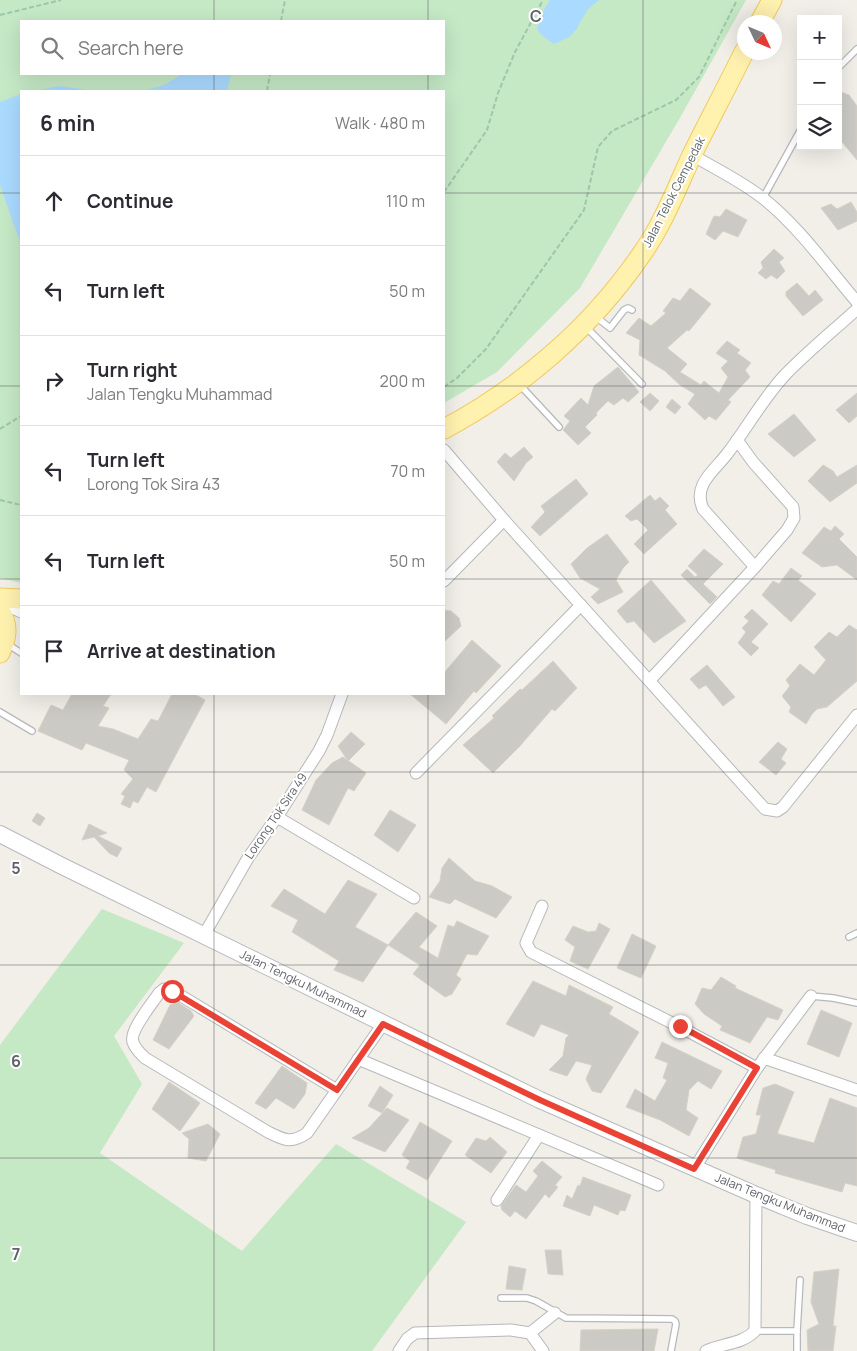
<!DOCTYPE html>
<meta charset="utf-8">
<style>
body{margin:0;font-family:Manrope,sans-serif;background:#f2f2f3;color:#2b2b33}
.controls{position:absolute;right:15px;top:15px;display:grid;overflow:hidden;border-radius:0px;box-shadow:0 5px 20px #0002}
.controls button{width:45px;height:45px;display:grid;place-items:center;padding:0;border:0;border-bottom:1px solid #e1e1e2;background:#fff;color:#2b2b33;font:25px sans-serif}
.compass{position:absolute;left:737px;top:15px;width:45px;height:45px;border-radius:50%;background:#fff;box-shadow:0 5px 20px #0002;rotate:134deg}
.stop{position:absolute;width:15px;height:15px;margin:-11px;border:4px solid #ea4335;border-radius:50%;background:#fff}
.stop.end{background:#ea4335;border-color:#fff;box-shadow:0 1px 5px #0008}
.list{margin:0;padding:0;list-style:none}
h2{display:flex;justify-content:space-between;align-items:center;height:65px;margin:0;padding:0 20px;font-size:21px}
h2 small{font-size:16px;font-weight:400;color:#7c7c81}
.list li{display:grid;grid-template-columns:32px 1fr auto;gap:15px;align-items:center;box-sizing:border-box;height:90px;padding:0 20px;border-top:1px solid #e1e1e2}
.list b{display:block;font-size:19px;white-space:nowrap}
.list p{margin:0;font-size:16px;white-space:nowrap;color:#7c7c81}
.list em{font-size:16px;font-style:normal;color:#7c7c81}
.icon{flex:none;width:28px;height:28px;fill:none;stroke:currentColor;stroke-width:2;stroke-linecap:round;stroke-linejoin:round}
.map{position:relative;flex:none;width:857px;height:1351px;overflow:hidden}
.search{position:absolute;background:#fff;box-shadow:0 5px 20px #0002;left:20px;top:20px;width:425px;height:55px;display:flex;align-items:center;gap:12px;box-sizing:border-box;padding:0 18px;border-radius:0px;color:#7c7c81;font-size:19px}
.panel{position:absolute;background:#fff;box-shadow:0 5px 20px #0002;left:20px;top:90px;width:425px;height:605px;border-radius:0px}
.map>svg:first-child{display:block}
.green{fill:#c5e8c5;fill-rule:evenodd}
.water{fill:#aadaff}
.building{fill:#cccac5;stroke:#d6d1c6}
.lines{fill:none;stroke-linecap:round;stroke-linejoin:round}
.service-casing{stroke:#b5b8bc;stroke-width:8}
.minor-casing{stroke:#b5b8bc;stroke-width:13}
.secondary-casing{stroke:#b6babf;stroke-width:18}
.primary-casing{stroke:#f2c960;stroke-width:21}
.path{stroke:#9cc7a9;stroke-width:2;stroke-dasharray:5 2.5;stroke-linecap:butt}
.service{stroke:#fff;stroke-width:5.5}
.minor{stroke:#fff;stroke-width:11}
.secondary{stroke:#fff;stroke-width:16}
.primary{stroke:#fff2af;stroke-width:19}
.route{stroke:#ea4335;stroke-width:6}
.grid{fill:none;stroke:#5f6368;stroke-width:1;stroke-opacity:0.55}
.labels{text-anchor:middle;stroke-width:4;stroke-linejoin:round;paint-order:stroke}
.street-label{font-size:12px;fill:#5f6368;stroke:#fff}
.grid-label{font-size:16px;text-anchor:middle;font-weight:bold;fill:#5f6368;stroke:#fff;stroke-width:4;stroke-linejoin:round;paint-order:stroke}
</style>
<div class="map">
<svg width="857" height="1351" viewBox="0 0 857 1351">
<rect width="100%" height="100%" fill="#f1efe8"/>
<g class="green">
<path d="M0,0H746L681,116L580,288L497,372L444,403V91H21V583L0,578ZM21,21H444V74H21Z"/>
<polygon points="102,909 184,943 114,1036 142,1084 100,1153 242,1251 336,1144 466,1222 372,1351 0,1351 0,1045"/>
</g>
<g class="water">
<polygon points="550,0 599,0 587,10 576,30 569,37 554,44 544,37 537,30 541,15"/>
<polygon points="182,74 231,74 227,91 143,91 164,85"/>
<polygon points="59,86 96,91 34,91"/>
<polygon points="21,94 21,245 0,185 0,102"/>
</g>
<g class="building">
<polygon points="838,91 849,95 857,106 857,160 838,137"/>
<polygon points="851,202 857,212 857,221 838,230 821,208 831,204 837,209"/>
<polygon points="726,209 747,220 738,237 723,231 715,240 706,234 714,216 720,217"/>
<polygon points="774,249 784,258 779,262 785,271 777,279 771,275 766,279 758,273 763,268 761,262"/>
<polygon points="797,283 809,296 815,290 823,300 803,316 786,296 786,292"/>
<polygon points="690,288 711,304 689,331 687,330 667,348 687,364 680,372 701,385 704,381 719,393 728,377 721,368 728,361 716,353 727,341 740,350 737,353 751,363 745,370 750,377 728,400 731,402 716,420 709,416 705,420 688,404 695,394 680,385 665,371 639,355 640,340 626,333 639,318 651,326 666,313 663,311 673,298 680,301"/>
<polygon points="618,367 639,392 628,402 623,398 614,405 608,401 596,413 597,415 585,427 591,433 578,445 563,430 570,421 564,416 581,398 588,405 594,386"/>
<polygon points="650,393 659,401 650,411 640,402"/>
<polygon points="857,393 857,416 849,423 836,410"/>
<polygon points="672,399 681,407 675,414 666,407"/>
<polygon points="794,414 816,440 794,457 768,434"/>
<polygon points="524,447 533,457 526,463 514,481 497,462 505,453 511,458"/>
<polygon points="823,465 833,471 837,477 857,465 857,483 830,502 808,481"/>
<polygon points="576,479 588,494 540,536 531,527 545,512 541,506"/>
<polygon points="650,495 655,501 660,497 669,506 665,510 677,524 644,554 634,544 648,530 637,519 631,521 625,516"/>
<polygon points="835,526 844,534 839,539 857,557 857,580 837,565 822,567 802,553 824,527 831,531"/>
<polygon points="607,534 629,562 623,568 616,580 623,592 598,604 591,597 600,589 580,578 571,564 587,548"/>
<polygon points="704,549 723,564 703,584 717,597 710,604 681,575 687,569 695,577 698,575 688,566"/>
<polygon points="791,568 802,576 798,580 816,594 791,622 762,595 773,581 779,584"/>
<polygon points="651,580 686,621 654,643 634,621 627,623 617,611"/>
<polygon points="752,609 768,624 751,642 759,648 751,656 738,643 746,632 742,628 749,621 744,617"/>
<polygon points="444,610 451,611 459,618 461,626 444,642"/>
<polygon points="849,625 857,630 857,681 827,707 817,709 812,714 806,724 789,712 791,707 782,696 790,686 786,680 800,664 814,675 826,660 814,647 829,632 837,637"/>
<polygon points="472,640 501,666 476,693 474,691 446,724 410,694 444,694 444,673"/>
<polygon points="553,661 577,688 555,711 552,709 519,747 493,773 463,745 494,718 492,716 520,689 522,690"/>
<polygon points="707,665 735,697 723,706 706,685 699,689 690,679"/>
<polygon points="72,694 111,694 103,706 109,708 98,726 113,729 138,739 151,719 158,721 172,694 194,694 205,700 156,792 147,787 138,803 133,801 130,808 121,804 125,796 121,794 133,779 124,770 129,760 86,743 82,750 38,731 51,705 63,710"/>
<polygon points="351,732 365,744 348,761 338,746"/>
<polygon points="778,742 787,749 781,759 786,763 776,775 759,762"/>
<polygon points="343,757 366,773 354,791 348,788 329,825 302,810 316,780 332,763"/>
<polygon points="390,810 416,825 398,852 374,835"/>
<polygon points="37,813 45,818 40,826 32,821"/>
<polygon points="89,824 107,833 98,836 122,848 117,857 109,853 94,837 82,840"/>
<polygon points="449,858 475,881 492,886 512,897 496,918 455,899 450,904 429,897 440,881 442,868"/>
<polygon points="348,880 377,894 355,927 388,945 363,982 334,970 339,961 292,932 298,920 271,906 284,889 325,914"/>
<polygon points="416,912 437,926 419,947 438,958 448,925 454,927 457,921 489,936 477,955 467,954 456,975 461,979 452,994 445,997 413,974 420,965 388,945"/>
<polygon points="599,923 610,929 588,969 570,961 575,947 565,940 573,926 588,932 596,931"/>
<polygon points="632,934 656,946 641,978 617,968"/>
<polygon points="721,977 736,986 735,988 783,1010 778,1020 767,1017 750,1043 720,1030 722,1026 704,1014 695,1004 702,988 711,990"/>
<polygon points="533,981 566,996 569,985 613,1007 609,1014 639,1032 601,1093 592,1091 586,1079 592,1065 576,1061 567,1076 549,1070 563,1056 566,1038 569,1035 541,1024 534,1037 506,1024"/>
<polygon points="177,1002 191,1011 194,1016 169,1049 153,1040 170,1005"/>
<polygon points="821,1010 852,1023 839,1057 807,1044"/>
<polygon points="662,1042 722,1071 711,1089 698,1081 689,1090 686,1110 698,1118 689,1136 660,1120 626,1107 635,1089 655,1101 667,1080 663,1078 668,1063 655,1058"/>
<polygon points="282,1066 307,1083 305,1094 294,1109 276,1098 266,1109 255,1103"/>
<polygon points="169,1082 200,1103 180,1131 152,1109"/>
<polygon points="775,1084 794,1092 778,1131 778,1134 814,1143 830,1098 857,1108 857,1186 845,1183 842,1192 775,1173 776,1170 737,1158 743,1137 756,1134 761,1115 756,1115 763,1088"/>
<polygon points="380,1086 393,1095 382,1113 368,1106"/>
<polygon points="387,1108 409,1120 385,1152 352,1138 369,1128"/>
<polygon points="420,1122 452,1141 427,1180 406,1168 410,1161 402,1155"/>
<polygon points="208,1124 220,1134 206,1161 188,1158 189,1139 182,1133"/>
<polygon points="490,1137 507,1152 491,1173 465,1155 476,1138 486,1141"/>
<polygon points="542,1161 562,1177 555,1185 558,1187 549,1198 545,1194 526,1219 515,1211 510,1217 502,1210 501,1206 516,1185 526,1192 538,1176 533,1171"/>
<polygon points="583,1177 631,1195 625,1211 620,1210 618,1215 594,1205 590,1216 563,1206 567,1195 572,1199 578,1185 580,1186"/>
<polygon points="545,1250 561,1250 563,1275 548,1274"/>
<polygon points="509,1266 526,1269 522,1290 506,1289"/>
<polygon points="839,1269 833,1326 836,1326 833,1351 808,1351 807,1330 819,1324 811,1302 814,1272"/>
<polygon points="658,1329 654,1351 580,1351 581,1330"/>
</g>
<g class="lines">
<defs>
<g id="service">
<polyline points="838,68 857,49"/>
<polyline points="763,198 801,129"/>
<polyline points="595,316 610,328 624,310 628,308 632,310"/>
<polyline points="585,326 642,384"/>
<polyline points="519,384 559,427"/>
<polyline points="9,645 21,653"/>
<polyline points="0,712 32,731"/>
<polyline points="849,937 857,933"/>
<polyline points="811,996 833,998 857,1003"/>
<polyline points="501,1298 527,1298 536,1301 566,1318 672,1319 675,1321 676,1324 671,1351"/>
<polyline points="755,1331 797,1331 800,1280"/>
<polyline points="797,1331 797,1351"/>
</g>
<g id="minor">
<path d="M692,155C716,169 743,182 764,199C800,228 827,267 857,302"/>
<polyline points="444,450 504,520 765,809 777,811 783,807 857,715"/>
<path d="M755,567L703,509C692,485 715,470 727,454C747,428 762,400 784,376C806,353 833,331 857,309"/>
<polyline points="444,581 504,520"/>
<polyline points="0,602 21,612"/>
<polyline points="650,680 755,567 787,530 794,518 793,507 753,462 737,440"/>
<polyline points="416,773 581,605"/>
<polyline points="277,817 414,898"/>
<polyline points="542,906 526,943 531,952 680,1027 757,1068"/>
<polyline points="204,935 248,858 277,817 319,751 327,735 342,694"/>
<polyline points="764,1058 857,1090"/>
<polyline points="358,1059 658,1185"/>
<path d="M337,1090L173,991L164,989L159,993C152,1004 129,1031 133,1042C135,1049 141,1054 145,1058L268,1132C284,1140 291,1144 307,1133L383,1024"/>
<polyline points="694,1169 757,1068 811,996"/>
<polyline points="497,1200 539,1135"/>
<polyline points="530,1333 555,1313"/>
<polyline points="399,1351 407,1339 415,1333 511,1330 530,1333 543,1351"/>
<path d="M706,1351C722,1343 741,1345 755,1331L756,1195"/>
</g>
<polyline id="secondary" points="0,834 62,866 540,1100 756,1195 807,1216 857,1233"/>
<g id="primary">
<polyline points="760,22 772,0"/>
<path d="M444,429C521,388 591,328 641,255C662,226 676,190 691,157C708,122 727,87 744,52"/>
<polyline points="0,598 21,599"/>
<path d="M0,611C9,625 7,638 0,653"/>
</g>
</defs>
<use href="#service" class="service-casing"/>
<use href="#minor" class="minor-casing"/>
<use href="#secondary" class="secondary-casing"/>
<use href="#primary" class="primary-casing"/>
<g class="path">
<polyline points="0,15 61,0"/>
<polyline points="281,21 285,0"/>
<polyline points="267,91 270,74"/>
<polyline points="444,192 487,130 498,93 515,52 543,0"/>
<polyline points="444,387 457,378 486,349 584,210 598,147 612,131 676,100 699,77 737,0"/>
<polyline points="0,429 21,416"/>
<polyline points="0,500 21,505"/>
</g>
<use href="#service" class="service"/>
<use href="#minor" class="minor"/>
<use href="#secondary" class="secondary"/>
<use href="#primary" class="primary"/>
</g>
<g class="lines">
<polyline class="route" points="172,991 337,1090 383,1024 540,1100 694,1169 757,1068 680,1026"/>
</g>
<path class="grid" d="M214,0V21M428,0V21M643,0V1351M214,74V91M428,74V91M0,193H21M444,193H857M0,386H21M444,386H857M0,579H21M444,579H857M214,694V1351M428,694V1351M0,772H857M0,965H857M0,1158H857"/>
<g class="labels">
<g class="street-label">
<text transform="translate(674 192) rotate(-63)" y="4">Jalan Telok Cempedak</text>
<text transform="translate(276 816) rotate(-56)" y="4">Lorong Tok Sira 49</text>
<text transform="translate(303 984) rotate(26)" y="4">Jalan Tengku Muhammad</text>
<text transform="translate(780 1203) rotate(22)" y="4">Jalan Tengku Muhammad</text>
</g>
</g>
<g class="grid-label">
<text x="536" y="22">C</text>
<text x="16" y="874">5</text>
<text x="16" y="1067">6</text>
<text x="16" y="1260">7</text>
</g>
</svg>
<div class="controls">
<button>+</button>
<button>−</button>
<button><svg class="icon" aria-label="layers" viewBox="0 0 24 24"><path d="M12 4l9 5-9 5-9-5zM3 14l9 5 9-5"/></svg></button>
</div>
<svg class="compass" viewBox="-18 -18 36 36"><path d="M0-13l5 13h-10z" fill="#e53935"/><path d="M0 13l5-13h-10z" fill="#7c7c81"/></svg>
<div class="stop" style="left:172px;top:991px"></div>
<div class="stop end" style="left:680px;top:1026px"></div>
<div class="search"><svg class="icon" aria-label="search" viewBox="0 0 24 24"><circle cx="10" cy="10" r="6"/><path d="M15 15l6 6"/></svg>Search here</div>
<section class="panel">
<h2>6 min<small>Walk · 480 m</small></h2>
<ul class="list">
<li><svg class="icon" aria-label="ahead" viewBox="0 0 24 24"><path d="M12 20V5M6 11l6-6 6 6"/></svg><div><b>Continue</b></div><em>110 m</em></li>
<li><svg class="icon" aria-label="left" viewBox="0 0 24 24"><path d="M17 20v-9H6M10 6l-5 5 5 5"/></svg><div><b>Turn left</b></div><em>50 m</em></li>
<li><svg class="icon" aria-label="right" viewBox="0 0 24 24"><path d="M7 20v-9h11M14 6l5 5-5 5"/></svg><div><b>Turn right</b><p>Jalan Tengku Muhammad</p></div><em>200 m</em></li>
<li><svg class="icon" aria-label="left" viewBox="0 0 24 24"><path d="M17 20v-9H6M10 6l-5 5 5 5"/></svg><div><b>Turn left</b><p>Lorong Tok Sira 43</p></div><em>70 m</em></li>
<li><svg class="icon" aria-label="left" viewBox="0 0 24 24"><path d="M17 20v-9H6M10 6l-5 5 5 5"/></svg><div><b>Turn left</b></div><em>50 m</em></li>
<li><svg class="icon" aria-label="arrive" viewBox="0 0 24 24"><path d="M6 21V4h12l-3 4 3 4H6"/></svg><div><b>Arrive at destination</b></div></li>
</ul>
</section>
</div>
